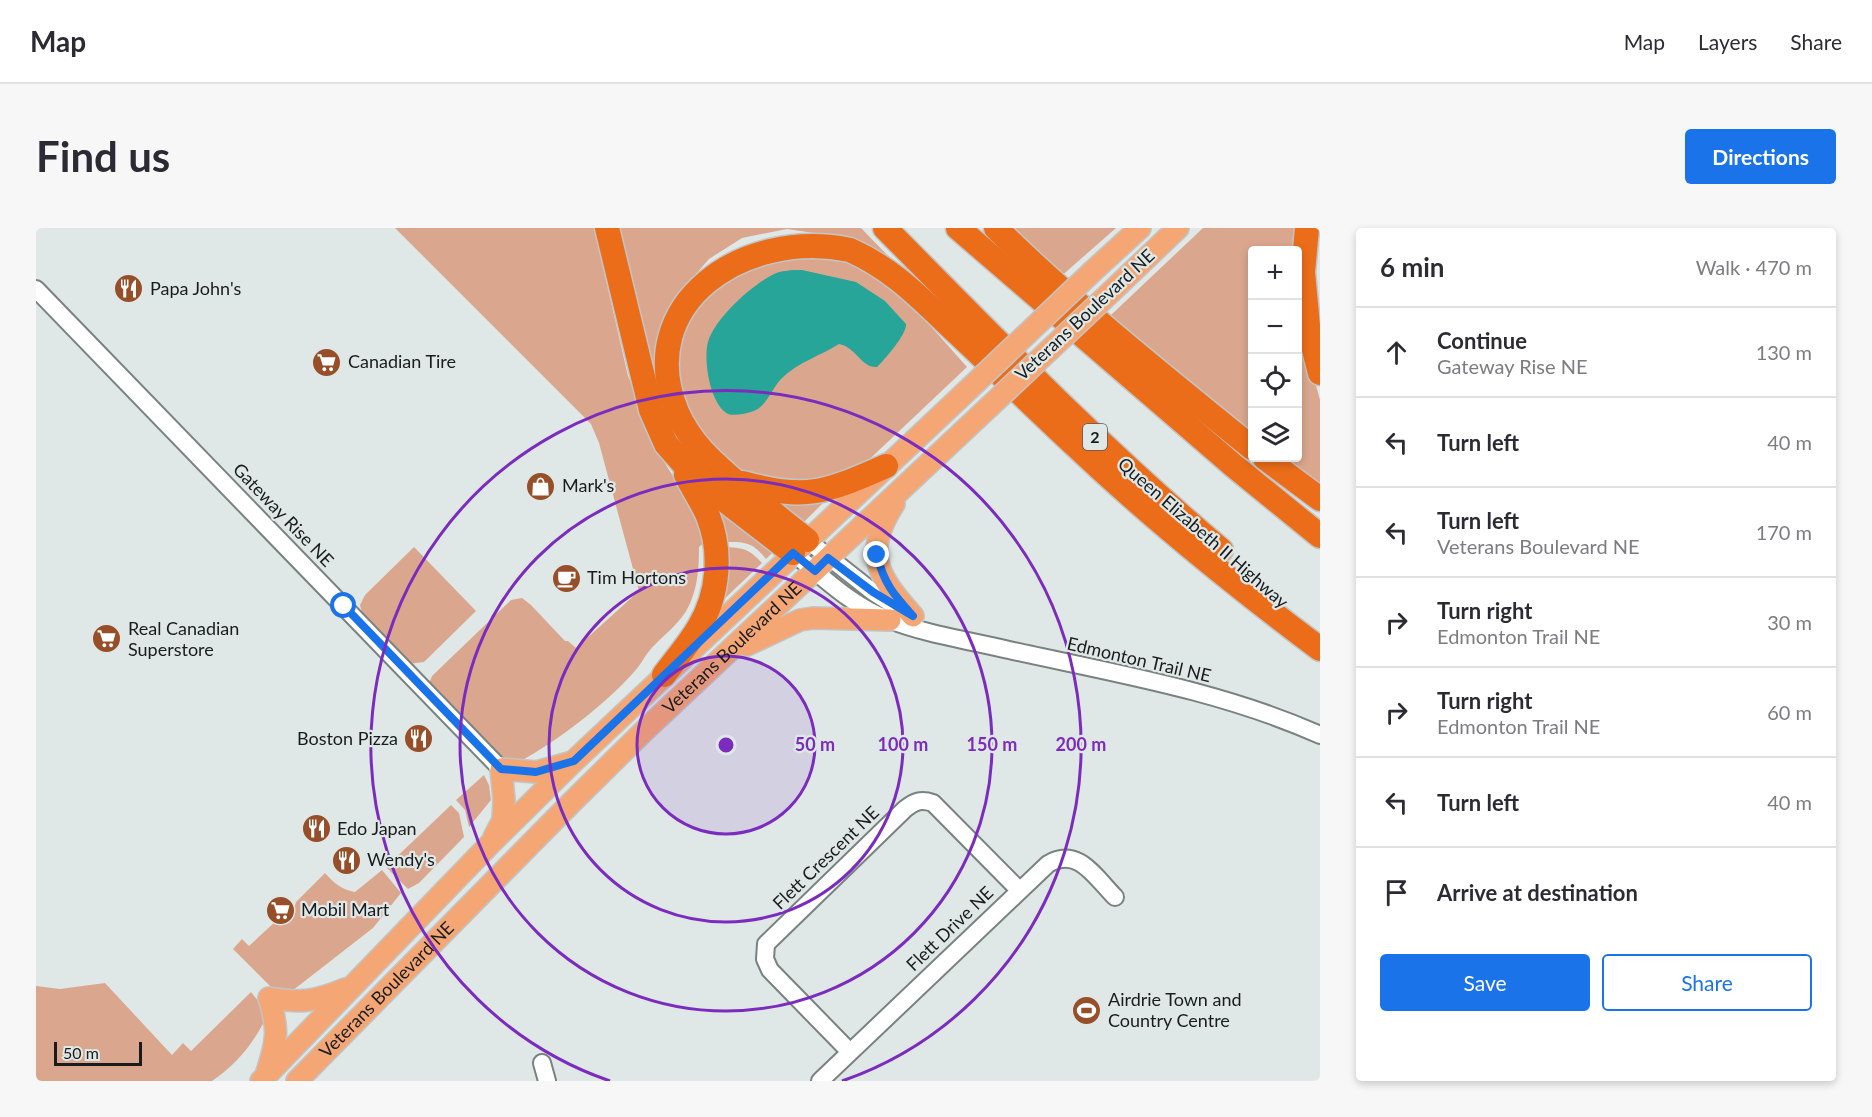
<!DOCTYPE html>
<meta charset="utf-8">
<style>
body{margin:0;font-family:Lato,sans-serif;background:#f7f7f7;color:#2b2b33}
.controls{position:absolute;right:18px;top:18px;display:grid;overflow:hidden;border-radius:6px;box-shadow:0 3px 9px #0003}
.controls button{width:54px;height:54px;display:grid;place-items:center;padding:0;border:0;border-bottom:2px solid #e1e1e2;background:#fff;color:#2b2b33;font:30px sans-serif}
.scale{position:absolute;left:18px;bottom:15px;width:88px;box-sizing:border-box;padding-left:6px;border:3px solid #191c1c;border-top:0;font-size:16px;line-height:21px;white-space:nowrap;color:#191c1c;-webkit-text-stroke:4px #e0e8e7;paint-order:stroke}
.stop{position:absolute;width:18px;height:18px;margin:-14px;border:4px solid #1a73e8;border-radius:50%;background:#fff}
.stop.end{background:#1a73e8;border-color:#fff;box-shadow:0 2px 6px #0008}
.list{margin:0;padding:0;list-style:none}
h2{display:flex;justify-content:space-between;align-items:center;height:78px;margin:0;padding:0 24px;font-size:26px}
h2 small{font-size:20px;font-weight:400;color:#7c7c81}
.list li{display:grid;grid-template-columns:39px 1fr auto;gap:18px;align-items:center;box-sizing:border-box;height:90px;padding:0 24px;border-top:2px solid #e1e1e2}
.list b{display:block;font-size:22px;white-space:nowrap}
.list p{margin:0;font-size:20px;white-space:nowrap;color:#7c7c81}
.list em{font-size:20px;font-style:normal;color:#7c7c81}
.actions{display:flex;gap:12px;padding:18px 24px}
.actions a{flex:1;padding:14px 0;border:2px solid #1a73e8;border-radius:6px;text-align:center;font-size:21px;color:#1a73e8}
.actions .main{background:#1a73e8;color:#fff}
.icon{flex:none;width:33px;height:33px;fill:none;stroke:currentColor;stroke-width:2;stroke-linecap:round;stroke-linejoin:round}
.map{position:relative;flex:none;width:1284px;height:853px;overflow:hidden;border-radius:6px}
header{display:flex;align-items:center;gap:36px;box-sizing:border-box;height:84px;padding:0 30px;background:#fff;border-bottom:2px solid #e1e1e2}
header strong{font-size:28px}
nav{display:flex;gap:33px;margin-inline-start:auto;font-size:21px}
.intro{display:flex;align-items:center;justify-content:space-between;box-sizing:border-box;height:144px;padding:0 36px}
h1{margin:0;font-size:42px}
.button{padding:15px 27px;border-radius:6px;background:#1a73e8;color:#fff;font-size:21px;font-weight:700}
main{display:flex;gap:36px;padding:0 36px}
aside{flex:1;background:#fff;border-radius:6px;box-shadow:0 3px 9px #0003}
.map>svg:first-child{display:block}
.green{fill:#daa78e}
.water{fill:#27a598}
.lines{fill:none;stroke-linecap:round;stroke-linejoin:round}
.minor-casing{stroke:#7a8280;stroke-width:20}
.major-casing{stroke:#c3c4c4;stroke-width:24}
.highway-casing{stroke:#c3c4c4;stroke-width:27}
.minor{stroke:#fff;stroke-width:16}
.major{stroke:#f4a775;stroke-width:21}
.highway{stroke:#ec6d19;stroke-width:24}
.major-bridge-casing{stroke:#c3c4c4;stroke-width:24;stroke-linecap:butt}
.major-bridge{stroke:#f4a775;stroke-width:21}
.route{stroke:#1a73e8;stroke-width:8}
.ring{fill:none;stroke:#7b2cbf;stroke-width:3}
.labels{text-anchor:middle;stroke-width:4.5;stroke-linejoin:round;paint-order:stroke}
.shield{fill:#e0e8e7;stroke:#555959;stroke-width:1.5}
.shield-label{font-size:16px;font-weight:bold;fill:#191c1c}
.poi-label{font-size:18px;fill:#191c1c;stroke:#e0e8e7;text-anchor:start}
.street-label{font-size:18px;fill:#191c1c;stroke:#e0e8e7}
.centre{fill:#7b2cbf;stroke:#e0e8e7;stroke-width:3}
.ring-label{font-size:18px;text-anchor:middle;font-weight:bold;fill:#7b2cbf;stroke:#e0e8e7;stroke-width:4.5;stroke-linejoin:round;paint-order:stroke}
</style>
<header>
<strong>Map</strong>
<nav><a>Map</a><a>Layers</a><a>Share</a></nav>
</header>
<div class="intro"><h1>Find us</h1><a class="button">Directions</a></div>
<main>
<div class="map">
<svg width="1284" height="853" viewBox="0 0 1284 853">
<rect width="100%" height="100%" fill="#e0e8e7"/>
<g class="green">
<path d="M359,0H558L592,148L630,237L659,283L671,312L663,319C663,338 662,356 655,373C647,394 628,406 614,422C608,429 604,438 598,444C570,476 520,514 483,534L472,532L460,524L393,455L396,448L475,372L486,370L495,377L529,413H532L540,420L603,363L563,215L555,196Z"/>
<polygon points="580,0 825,0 857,33 798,8 751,1 706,10 673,31 640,69 624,111 615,144"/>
<polygon points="972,0 1080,0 1022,51"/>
<polygon points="1167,0 1261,0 1260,22 1216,22 1216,208 1108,118 1075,87"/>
<polygon points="773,23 825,39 867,67 931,139 821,243 774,252 718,250 690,233 665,211 637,144 644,103 686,44"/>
<polygon points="1262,92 1284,172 1284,260 1245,230 1262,230"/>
<polygon points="790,269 788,274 767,295 738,270"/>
<path d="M674,273L739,322L730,331C716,313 708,314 686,314Z"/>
<polygon points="378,319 440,383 388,434 372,436 327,389 324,377 329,367"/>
<path d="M688,319C707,320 712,320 726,335L682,377Z"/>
<polygon points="448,547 453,557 455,572 433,599 429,582 420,572"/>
<polygon points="415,577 423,585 428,609 383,655 372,661 350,639"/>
<path d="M346,642L365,665L337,700L256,763L235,759L197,721L206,711L213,718L240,693L242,695L258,681L260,674L289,645C298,655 306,662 319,664Z"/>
<path d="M69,755L136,827L147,815L155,823L215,764L222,773L230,790C217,816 200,837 176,853H0V758L24,761Z"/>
</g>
<path class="water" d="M756,42H766L820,54L849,73L870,96C871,106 849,131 841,139C825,140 820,119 803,116C784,128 762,134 745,151C735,162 730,180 715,184C708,186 698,188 692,186C674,177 667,132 672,114C679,90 716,57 738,46C744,43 750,43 756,42Z"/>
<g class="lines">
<defs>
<g id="minor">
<polyline points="0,61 465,541"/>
<polyline points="771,312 837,364 870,385"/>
<path d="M757,325C787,349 817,379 854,392C889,406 935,413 973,422C1077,445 1186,463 1284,507"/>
<path d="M814,824L734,742L729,731L730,716L869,581C879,573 885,571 897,575L983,662"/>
<polyline points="506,835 511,853"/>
<path d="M784,853L1012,636C1042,618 1059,649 1079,669"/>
</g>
<g id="major">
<polyline points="1057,43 1104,0"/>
<polyline points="1076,63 1142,0"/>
<path d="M858,276C826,325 842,349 877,388"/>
<polyline points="711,417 764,392 777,390 854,392"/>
<polyline points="458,609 467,592 468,571 465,541 500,544 536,534"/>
<path d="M231,844C241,813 243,801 233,770C265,775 278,774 309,761"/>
<polyline points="225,853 455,615 538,533 934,160"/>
<path id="s1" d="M261,853L534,576L609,502L953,179"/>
</g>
<g id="highway">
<polyline points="571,0 615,182 630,216 661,251 757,325"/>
<path d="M849,0C958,110 1066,222 1185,322"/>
<polyline points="922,0 1198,238 1284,308"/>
<path d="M960,0C1040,79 1129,149 1216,220"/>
<polyline points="1271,0 1267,44 1272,98 1284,145"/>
<polyline points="1229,230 1284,271"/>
<path d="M707,255C772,273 790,264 850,238"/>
<path d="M771,312C750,296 730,279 710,263C683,239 656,219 641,184C596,75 708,0 814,22C857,41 885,71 919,103C960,141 999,180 1040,218C1117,291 1200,358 1284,421"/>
<path d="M628,447C640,431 653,416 663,399C683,366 686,323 672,288C666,274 657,261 650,247"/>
</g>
</defs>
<use href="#minor" class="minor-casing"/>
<use href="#major" class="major-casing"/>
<use href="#highway" class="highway-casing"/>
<use href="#minor" class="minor"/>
<use href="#major" class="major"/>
<use href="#highway" class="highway"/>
<defs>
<g id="major-bridge">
<polyline points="934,160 1057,43"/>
<polyline points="953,179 1076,63"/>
</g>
</defs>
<use href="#major-bridge" class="major-bridge-casing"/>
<use href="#major-bridge" class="major-bridge"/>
</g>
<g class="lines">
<path class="route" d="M308,378L465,541L500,544L538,533L757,325L779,343L792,330L837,364L877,388C858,367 848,356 841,327"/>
</g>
<circle cx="690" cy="517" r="89" fill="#7b2cbf" fill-opacity=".12"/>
<g class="ring">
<circle cx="690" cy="517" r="89"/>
<circle cx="690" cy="517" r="177"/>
<circle cx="690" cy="517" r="266"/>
<path d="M574 853A355 355 0 1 1 806 853"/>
</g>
<defs>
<symbol id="restaurant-disc" viewBox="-11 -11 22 22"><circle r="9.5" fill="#964f29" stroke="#e0e8e7"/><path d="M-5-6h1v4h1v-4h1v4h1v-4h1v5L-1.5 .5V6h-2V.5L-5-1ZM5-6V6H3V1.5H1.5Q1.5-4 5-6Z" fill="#fff"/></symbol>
<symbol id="supermarket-disc" viewBox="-11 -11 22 22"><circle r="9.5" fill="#964f29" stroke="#e0e8e7"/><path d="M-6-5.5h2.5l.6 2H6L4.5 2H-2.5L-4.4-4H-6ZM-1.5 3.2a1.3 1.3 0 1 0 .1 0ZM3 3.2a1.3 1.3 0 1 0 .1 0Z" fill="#fff"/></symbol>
<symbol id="shop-disc" viewBox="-11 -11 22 22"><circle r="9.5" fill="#964f29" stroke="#e0e8e7"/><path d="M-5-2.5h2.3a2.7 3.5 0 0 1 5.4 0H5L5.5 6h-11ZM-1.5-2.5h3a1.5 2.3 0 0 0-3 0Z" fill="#fff"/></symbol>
<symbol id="cafe-disc" viewBox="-11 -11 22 22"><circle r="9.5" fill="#964f29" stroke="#e0e8e7"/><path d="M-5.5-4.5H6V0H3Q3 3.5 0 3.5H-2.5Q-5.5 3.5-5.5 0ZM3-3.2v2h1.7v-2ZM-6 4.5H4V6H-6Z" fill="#fff"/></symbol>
<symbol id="stadium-disc" viewBox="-11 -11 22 22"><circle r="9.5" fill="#964f29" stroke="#e0e8e7"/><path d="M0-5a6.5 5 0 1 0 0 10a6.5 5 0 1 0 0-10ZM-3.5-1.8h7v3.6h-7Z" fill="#fff"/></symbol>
</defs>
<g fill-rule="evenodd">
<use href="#restaurant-disc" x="76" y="44" width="33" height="33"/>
<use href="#supermarket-disc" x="274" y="118" width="33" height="33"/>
<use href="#shop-disc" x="488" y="242" width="33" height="33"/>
<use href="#cafe-disc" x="514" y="334" width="33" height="33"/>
<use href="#supermarket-disc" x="54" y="394" width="33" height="33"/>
<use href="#restaurant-disc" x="366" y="494" width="33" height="33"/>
<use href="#restaurant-disc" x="264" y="584" width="33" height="33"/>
<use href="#restaurant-disc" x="294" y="616" width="33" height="33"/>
<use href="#supermarket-disc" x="228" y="666" width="33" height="33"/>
<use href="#stadium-disc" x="1034" y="766" width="33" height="33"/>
</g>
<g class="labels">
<rect class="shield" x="1047" y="196" width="24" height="26" rx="4.5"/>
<g class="shield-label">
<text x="1059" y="215">2</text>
</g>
<g class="poi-label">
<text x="114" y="67">Papa John's</text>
<text x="312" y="140">Canadian Tire</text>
<text x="526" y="264">Mark's</text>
<text x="551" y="356">Tim Hortons</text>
<text x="92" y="407">Real Canadian<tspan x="92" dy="21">Superstore</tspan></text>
<text x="362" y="517" text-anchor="end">Boston Pizza</text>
<text x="301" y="607">Edo Japan</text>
<text x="331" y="638">Wendy's</text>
<text x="265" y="688">Mobil Mart</text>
<text x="1072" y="778">Airdrie Town and<tspan x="1072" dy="21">Country Centre</tspan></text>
</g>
<g class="street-label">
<text transform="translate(1049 87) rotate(-43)" y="6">Veterans Boulevard NE</text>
<text transform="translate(247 287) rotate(46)" y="6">Gateway Rise NE</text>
<text transform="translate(1167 305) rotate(41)" y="6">Queen Elizabeth II Highway</text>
<text dy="6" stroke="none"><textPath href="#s1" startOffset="614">Veterans Boulevard NE</textPath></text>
<text transform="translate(1103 432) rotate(13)" y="6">Edmonton Trail NE</text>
<text transform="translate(790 630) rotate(-44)" y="6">Flett Crescent NE</text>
<text transform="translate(914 701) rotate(-44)" y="6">Flett Drive NE</text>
<text dy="6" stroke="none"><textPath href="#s1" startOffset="128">Veterans Boulevard NE</textPath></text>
</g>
</g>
<circle cx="690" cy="517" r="9" class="centre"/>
<g class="ring-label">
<text x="779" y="523">50 m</text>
<text x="867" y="523">100 m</text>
<text x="956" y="523">150 m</text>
<text x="1045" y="523">200 m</text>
</g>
</svg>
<div class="controls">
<button>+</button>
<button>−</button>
<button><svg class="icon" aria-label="locate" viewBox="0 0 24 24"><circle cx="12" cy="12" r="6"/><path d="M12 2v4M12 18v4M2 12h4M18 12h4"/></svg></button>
<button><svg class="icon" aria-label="layers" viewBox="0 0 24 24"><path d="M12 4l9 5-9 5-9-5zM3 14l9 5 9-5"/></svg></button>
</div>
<div class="scale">50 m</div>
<div class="stop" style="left:308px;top:378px"></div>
<div class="stop end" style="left:841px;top:327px"></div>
</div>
<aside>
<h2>6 min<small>Walk · 470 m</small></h2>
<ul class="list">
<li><svg class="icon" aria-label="ahead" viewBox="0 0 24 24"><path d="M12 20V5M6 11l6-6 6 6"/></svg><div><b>Continue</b><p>Gateway Rise NE</p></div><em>130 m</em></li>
<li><svg class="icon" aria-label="left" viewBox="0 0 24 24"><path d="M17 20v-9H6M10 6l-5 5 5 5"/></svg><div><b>Turn left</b></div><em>40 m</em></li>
<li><svg class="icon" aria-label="left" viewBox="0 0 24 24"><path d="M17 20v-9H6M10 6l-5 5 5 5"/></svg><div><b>Turn left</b><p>Veterans Boulevard NE</p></div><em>170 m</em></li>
<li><svg class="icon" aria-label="right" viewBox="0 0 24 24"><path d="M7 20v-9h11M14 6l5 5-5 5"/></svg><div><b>Turn right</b><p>Edmonton Trail NE</p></div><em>30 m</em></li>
<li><svg class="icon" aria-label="right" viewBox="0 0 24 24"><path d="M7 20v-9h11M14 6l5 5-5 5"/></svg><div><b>Turn right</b><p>Edmonton Trail NE</p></div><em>60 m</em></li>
<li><svg class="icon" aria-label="left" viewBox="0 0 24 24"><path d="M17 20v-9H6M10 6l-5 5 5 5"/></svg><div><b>Turn left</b></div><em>40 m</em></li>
<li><svg class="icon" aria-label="arrive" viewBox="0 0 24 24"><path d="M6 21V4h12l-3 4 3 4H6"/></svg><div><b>Arrive at destination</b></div></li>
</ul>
<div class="actions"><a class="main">Save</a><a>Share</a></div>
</aside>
</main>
